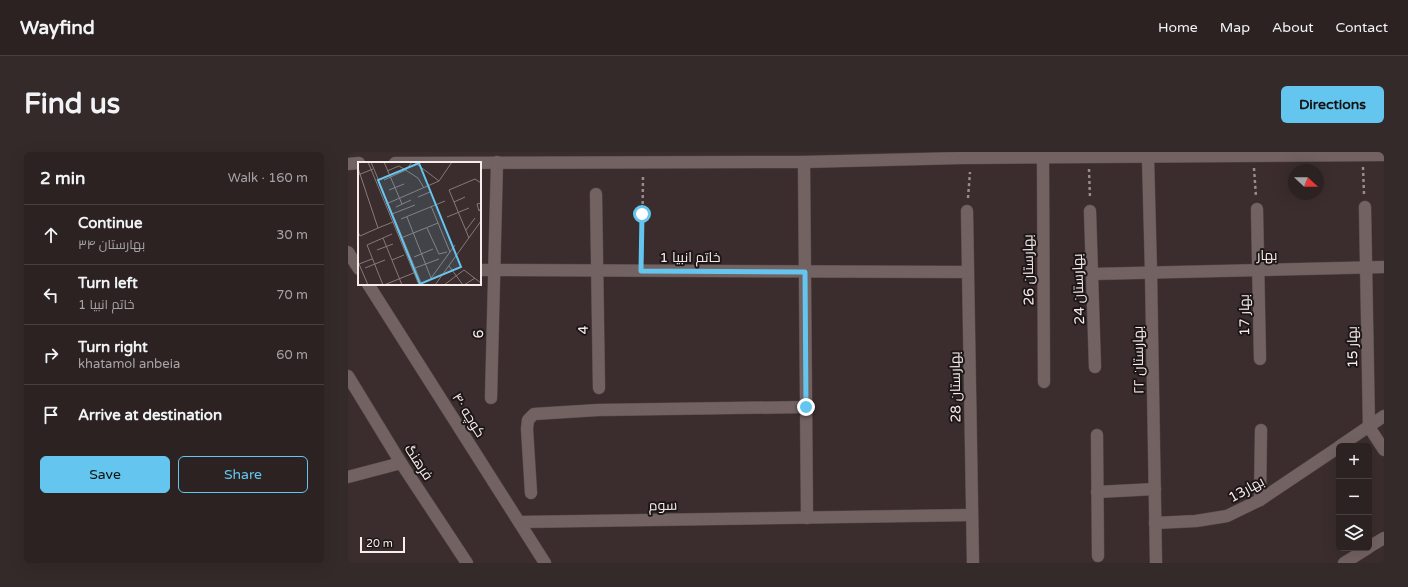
<!DOCTYPE html>
<meta charset="utf-8">
<style>
body{margin:0;font-family:"Varela Round",Cairo,sans-serif;background:#342a2a;color:#f1f3f6}
.controls{position:absolute;right:12px;bottom:12px;display:grid;overflow:hidden;border-radius:6px;box-shadow:0 4px 16px #0002}
.controls button{width:36px;height:36px;display:grid;place-items:center;padding:0;border:0;border-bottom:1px solid #483f40;background:#2c2222;color:#f1f3f6;font:20px sans-serif}
.compass{position:absolute;left:940px;top:12px;width:36px;height:36px;border-radius:50%;background:#2c2222;box-shadow:0 4px 16px #0002;rotate:112deg}
.scale{position:absolute;left:12px;bottom:10px;width:45px;box-sizing:border-box;padding-left:4px;border:2px solid #f6eceb;border-top:0;font-size:11px;line-height:14px;white-space:nowrap;color:#f6eceb;-webkit-text-stroke:3px #1e1717;paint-order:stroke}
.stop{position:absolute;width:12px;height:12px;margin:-9px;border:3px solid #64c5ee;border-radius:50%;background:#fff}
.stop.end{background:#64c5ee;border-color:#fff;box-shadow:0 1px 4px #0008}
.list{margin:0;padding:0;list-style:none}
h2{display:flex;justify-content:space-between;align-items:center;height:52px;margin:0;padding:0 16px;font-size:17px}
h2 small{font-size:13px;font-weight:400;color:#a6a4a5}
.list li{display:grid;grid-template-columns:26px 1fr auto;gap:12px;align-items:center;box-sizing:border-box;height:60px;padding:0 16px;border-top:1px solid #483f40}
.list b{display:block;font-size:15px;white-space:nowrap}
.list p{margin:0;font-size:13px;white-space:nowrap;color:#a6a4a5}
.list em{font-size:13px;font-style:normal;color:#a6a4a5}
.actions{display:flex;gap:8px;padding:12px 16px}
.actions a{flex:1;padding:9px 0;border:1px solid #64c5ee;border-radius:6px;text-align:center;font-size:14px;color:#64c5ee}
.actions .main{background:#64c5ee;color:#111}
.icon{flex:none;width:22px;height:22px;fill:none;stroke:currentColor;stroke-width:2;stroke-linecap:round;stroke-linejoin:round}
.map{position:relative;flex:none;width:1036px;height:411px;overflow:hidden;border-radius:6px}
header{display:flex;align-items:center;gap:24px;box-sizing:border-box;height:56px;padding:0 20px;background:#2c2222;border-bottom:1px solid #483f40}
header strong{font-size:19px}
nav{display:flex;gap:22px;margin-inline-start:auto;font-size:14px}
.intro{display:flex;align-items:center;justify-content:space-between;box-sizing:border-box;height:96px;padding:0 24px}
h1{margin:0;font-size:28px}
.button{padding:10px 18px;border-radius:6px;background:#64c5ee;color:#111;font-size:14px;font-weight:700}
main{display:flex;gap:24px;padding:0 24px}
aside{flex:1;background:#2c2222;border-radius:6px;box-shadow:0 4px 16px #0002}
.map>svg:first-child{display:block}
.lines{fill:none;stroke-linecap:round;stroke-linejoin:round}
.minor-casing{stroke:#554948;stroke-width:13}
.tertiary-casing{stroke:#554948;stroke-width:13}
.path{stroke:#978b8b;stroke-width:2.5;stroke-dasharray:3 3;stroke-linecap:butt}
.minor{stroke:#736262;stroke-width:12}
.tertiary{stroke:#736262;stroke-width:12}
.route{stroke:#64c5ee;stroke-width:5}
.labels{text-anchor:middle;stroke-width:4;stroke-linejoin:round;paint-order:stroke}
.street-label{font-size:14px;fill:#f6eceb;stroke:#1e1717}
.inset-road{fill:none;stroke:#867979;stroke-width:1}
.view{fill:#64c5ee;fill-opacity:0.15;stroke:#64c5ee;stroke-width:2}
.inset-edge{fill:none;stroke:#f6eceb;stroke-width:2}
</style>
<header>
<strong>Wayfind</strong>
<nav><a>Home</a><a>Map</a><a>About</a><a>Contact</a></nav>
</header>
<div class="intro"><h1>Find us</h1><a class="button">Directions</a></div>
<main>
<aside>
<h2>2 min<small>Walk · 160 m</small></h2>
<ul class="list">
<li><svg class="icon" aria-label="ahead" viewBox="0 0 24 24"><path d="M12 20V5M6 11l6-6 6 6"/></svg><div><b>Continue</b><p>بهارستان ۳۴</p></div><em>30 m</em></li>
<li><svg class="icon" aria-label="left" viewBox="0 0 24 24"><path d="M17 20v-9H6M10 6l-5 5 5 5"/></svg><div><b>Turn left</b><p>خاتم انبیا 1</p></div><em>70 m</em></li>
<li><svg class="icon" aria-label="right" viewBox="0 0 24 24"><path d="M7 20v-9h11M14 6l5 5-5 5"/></svg><div><b>Turn right</b><p>khatamol anbeia</p></div><em>60 m</em></li>
<li><svg class="icon" aria-label="arrive" viewBox="0 0 24 24"><path d="M6 21V4h12l-3 4 3 4H6"/></svg><div><b>Arrive at destination</b></div></li>
</ul>
<div class="actions"><a class="main">Save</a><a>Share</a></div>
</aside>
<div class="map">
<svg width="1036" height="411" viewBox="0 0 1036 411">
<rect width="100%" height="100%" fill="#3b2d2d"/>
<g class="lines">
<defs>
<g id="minor">
<polyline points="800,5 803,120 808,411"/>
<polyline points="695,6 696,230"/>
<polyline points="456,10 459,366"/>
<polyline points="248,42 251,236"/>
<polyline points="1017,55 1021,275 1036,298"/>
<polyline points="909,57 912,207"/>
<polyline points="619,59 625,411"/>
<polyline points="742,59 747,215"/>
<polyline points="0,100 11,117"/>
<polyline points="132,118 620,120"/>
<polyline points="744,122 1036,115"/>
<polyline points="20,132 197,411"/>
<polyline points="143,246 149,10"/>
<polyline points="749,283 750,404"/>
<polyline points="992,294 1036,264"/>
<polyline points="0,325 53,311"/>
<polyline points="749,340 807,337"/>
<polyline points="183,341 179,277 180,268 186,262 250,258 458,255"/>
<polyline points="912,348 913,278"/>
<polyline points="171,370 624,363"/>
<polyline points="807,371 848,369 879,364 912,348 991,295"/>
<polyline points="1021,395 1036,386"/>
<polyline points="996,411 1020,396"/>
</g>
<g id="tertiary">
<polyline points="47,11 456,10 613,6 1036,3"/>
<polyline points="0,12 11,11"/>
<polyline points="0,224 53,311 119,411"/>
</g>
</defs>
<use href="#minor" class="minor-casing"/>
<use href="#tertiary" class="tertiary-casing"/>
<g class="path">
<polyline points="1015,15 1016,42"/>
<polyline points="906,16 908,45"/>
<polyline points="741,17 742,46"/>
<polyline points="620,46 622,20"/>
<polyline points="294,106 295,23"/>
</g>
<use href="#minor" class="minor"/>
<use href="#tertiary" class="tertiary"/>
</g>
<g class="lines">
<polyline class="route" points="294,62 293,119 457,120 458,255"/>
</g>
<g class="labels">
<g class="street-label">
<text transform="translate(919 103) rotate(-1)" y="5">بهار</text>
<text x="342" y="110">خاتم انبیا 1</text>
<text transform="translate(680 118) rotate(-91)" y="5">بهارستان 26</text>
<text transform="translate(730 137) rotate(-92)" y="5">بهارستان 24</text>
<text transform="translate(896 163) rotate(-91)" y="5">بهار 17</text>
<text transform="translate(235 178) rotate(-91)" y="5">4</text>
<text transform="translate(130 182) rotate(-89)" y="5">6</text>
<text transform="translate(1004 195) rotate(-91)" y="5">بهار 15</text>
<text transform="translate(790 208) rotate(-91)" y="5">بهارستان ۲۲</text>
<text transform="translate(607 235) rotate(-91)" y="5">بهارستان 28</text>
<text transform="translate(121 263) rotate(58)" y="5">کوچه ۴۰</text>
<text transform="translate(71 310) rotate(57)" y="5">فرهنگ</text>
<text transform="translate(898 337) rotate(-29)" y="5">بهار13</text>
<text transform="translate(315 353) rotate(-1)" y="5">سوم</text>
</g>
</g>
<g transform="translate(10 10)">
<rect width="123" height="123" fill="#3b2d2d"/>
<path class="inset-road" d="M10,0L61,123M13,0L64,123M26,0L44,42M56,0L81,19M0,6L20,66L2,74L0,70M29,9L41,4L60,16L66,26M0,13L15,7M26,18L48,8L54,0M31,28L46,22M60,35L72,30M96,40L107,35M123,41L119,42L121,49L123,46M28,42L81,19L94,0M73,44L92,90M38,45L53,38M34,52L57,43M49,55L73,116M89,55L111,46M43,57L87,39M20,66L35,60M69,66L81,92L89,90M108,68L117,56M25,76L44,123M43,76L80,61M111,76L91,28L117,17L123,21M19,88L35,82M56,95L75,87M34,98L46,93M1,102L10,123M1,102L14,97M91,104L105,123M7,106L27,98M57,106L81,97M71,119L97,83M25,123L9,83L34,72M26,123L58,110M77,123L123,59M86,123L106,108L123,121M106,123L117,116"/>
<path class="view" d="M61,1L103,105L62,122L20,18Z"/>
<rect width="123" height="123" class="inset-edge"/>
</g>
</svg>
<div class="controls">
<button>+</button>
<button>−</button>
<button><svg class="icon" aria-label="layers" viewBox="0 0 24 24"><path d="M12 4l9 5-9 5-9-5zM3 14l9 5 9-5"/></svg></button>
</div>
<svg class="compass" viewBox="-18 -18 36 36"><path d="M0-13l5 13h-10z" fill="#e53935"/><path d="M0 13l5-13h-10z" fill="#a6a4a5"/></svg>
<div class="scale">20 m</div>
<div class="stop" style="left:294px;top:62px"></div>
<div class="stop end" style="left:458px;top:255px"></div>
</div>
</main>
